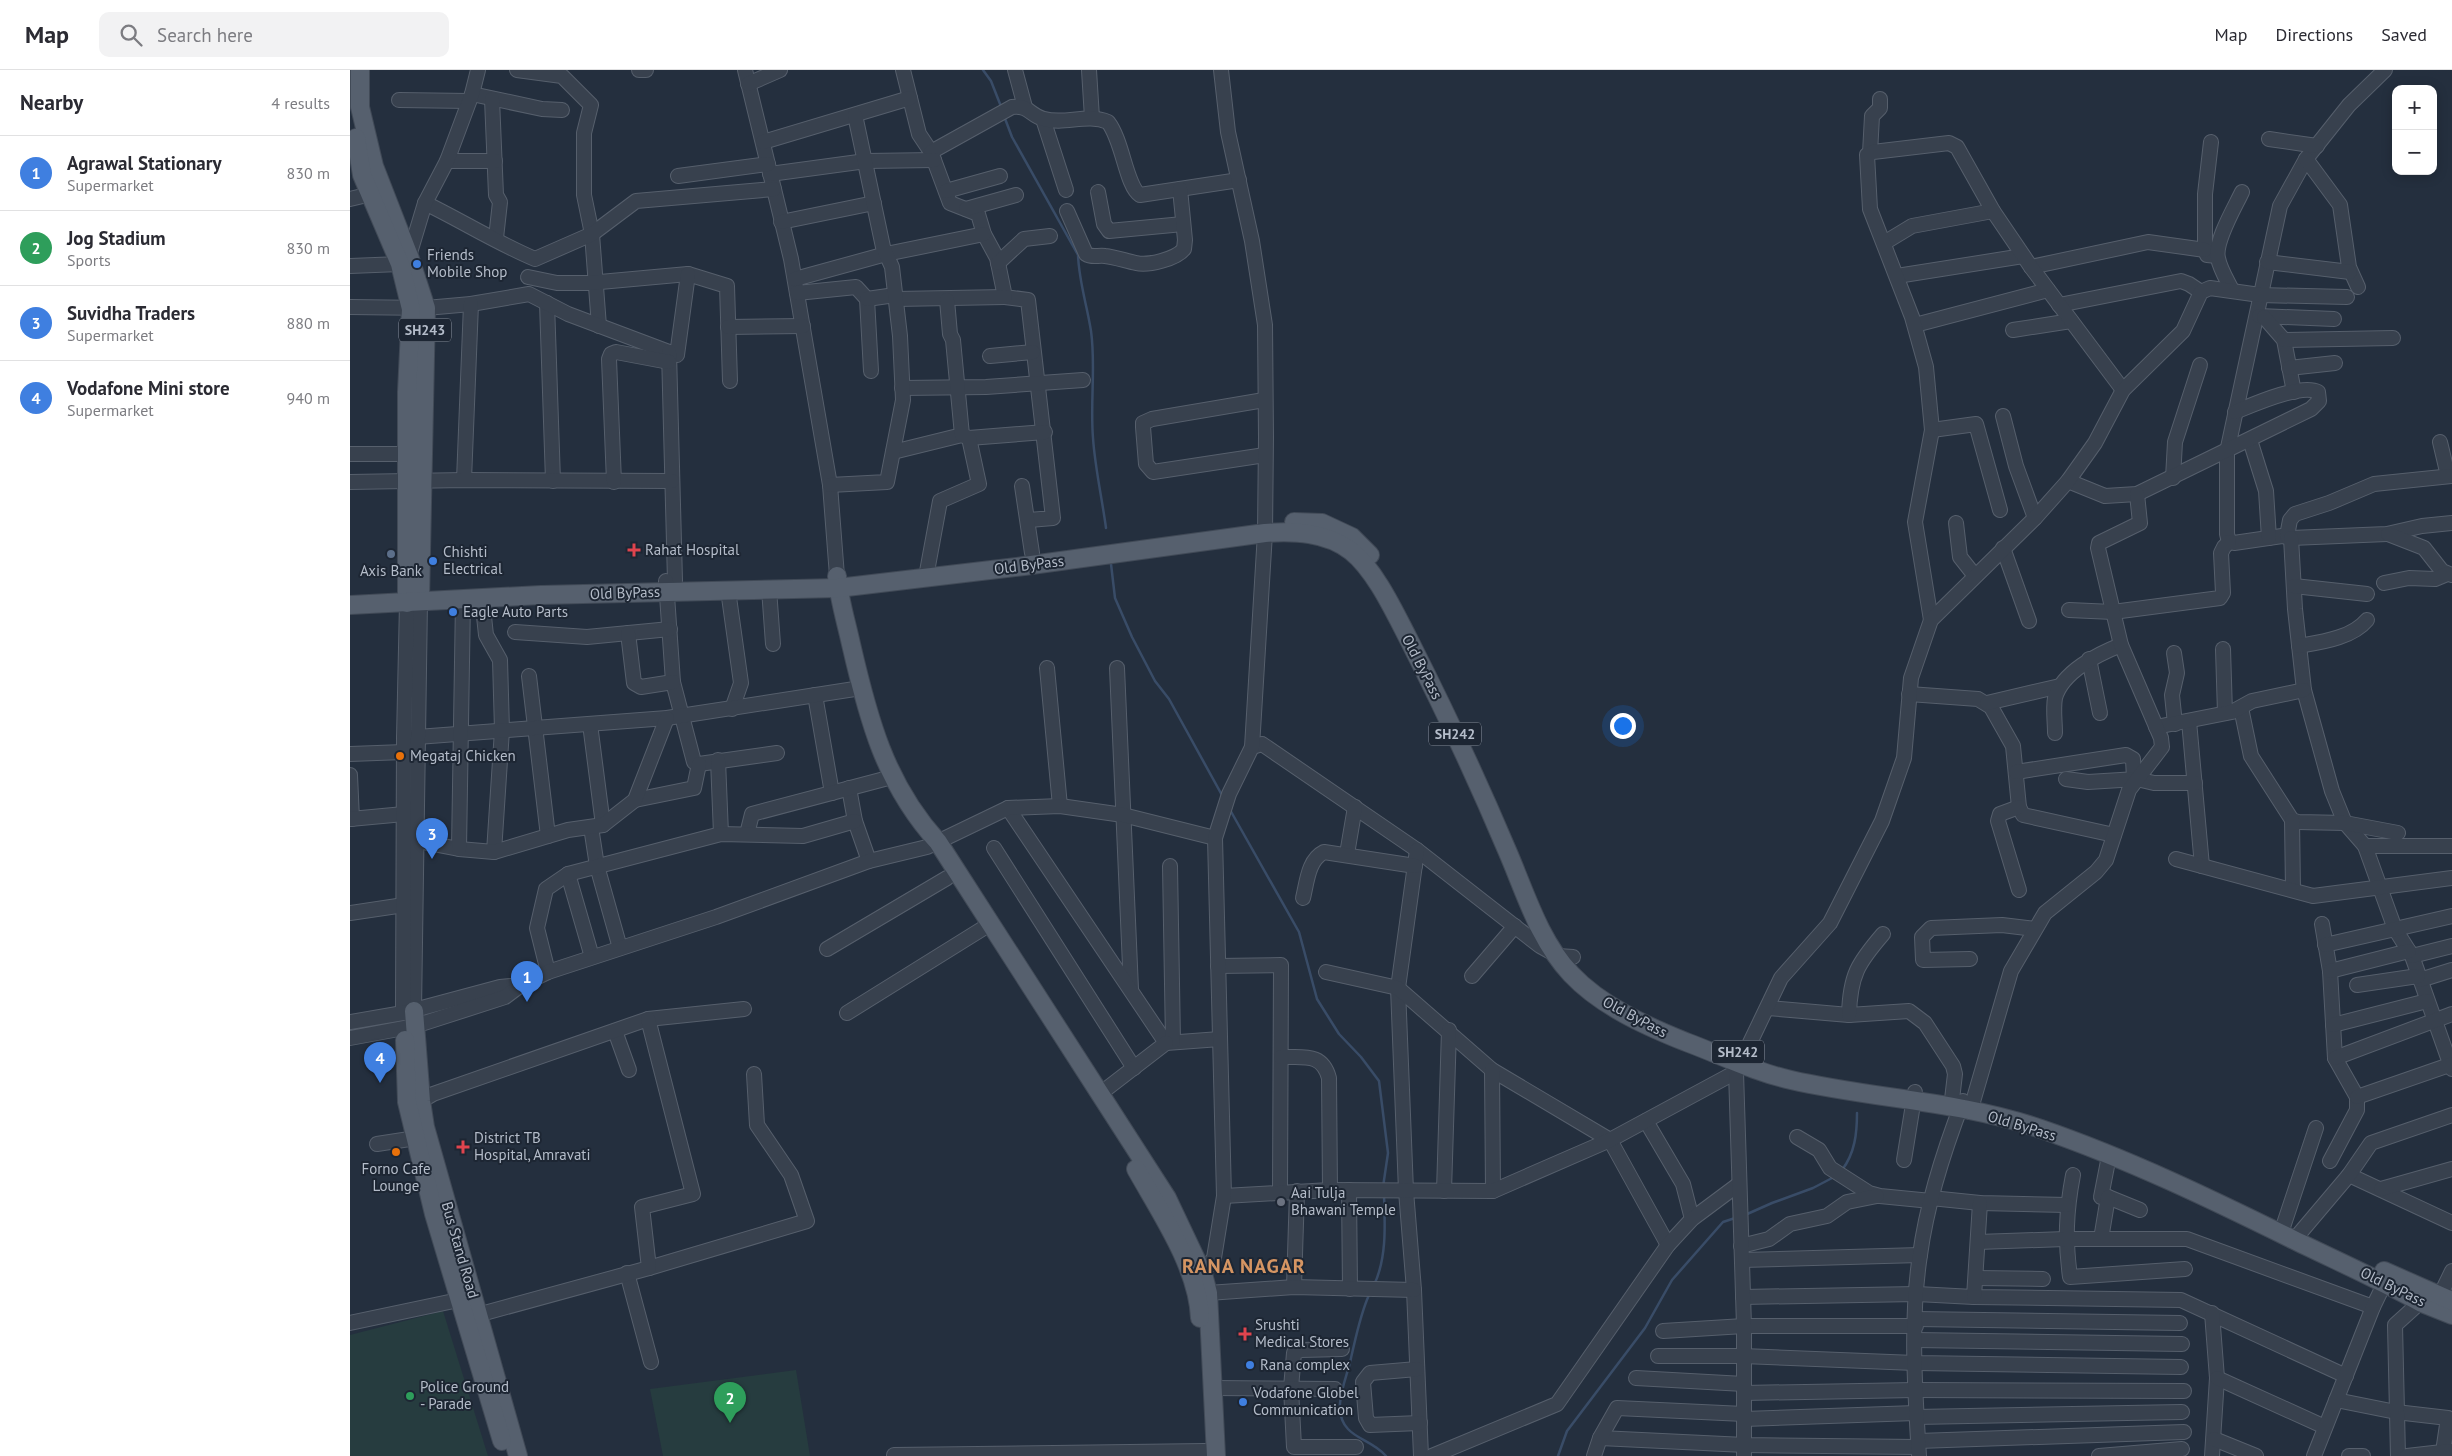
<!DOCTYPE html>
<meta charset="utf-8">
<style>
body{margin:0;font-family:"PT Sans",sans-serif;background:#f2f2f3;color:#2b2b33}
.controls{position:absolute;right:15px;top:15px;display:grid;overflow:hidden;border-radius:10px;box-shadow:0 2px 12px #0003}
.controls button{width:45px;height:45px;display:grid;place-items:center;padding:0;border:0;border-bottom:1px solid #e1e1e2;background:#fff;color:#2b2b33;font:25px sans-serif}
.you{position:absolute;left:1272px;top:655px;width:18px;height:18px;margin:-12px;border:4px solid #fff;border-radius:50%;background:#1a73e8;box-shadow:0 0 0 8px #1a73e833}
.badge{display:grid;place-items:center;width:32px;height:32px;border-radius:50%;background:#1a73e8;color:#fff;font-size:16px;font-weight:700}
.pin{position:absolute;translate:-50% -41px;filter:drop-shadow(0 1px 2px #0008)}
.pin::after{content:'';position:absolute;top:26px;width:18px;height:15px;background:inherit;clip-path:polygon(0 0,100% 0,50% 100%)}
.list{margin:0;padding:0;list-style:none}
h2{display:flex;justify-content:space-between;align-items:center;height:65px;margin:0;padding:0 20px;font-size:21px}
h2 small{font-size:16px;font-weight:400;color:#7c7c81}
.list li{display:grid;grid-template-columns:32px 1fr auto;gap:15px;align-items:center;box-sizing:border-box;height:75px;padding:0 20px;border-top:1px solid #e1e1e2}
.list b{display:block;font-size:19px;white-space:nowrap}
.list p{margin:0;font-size:16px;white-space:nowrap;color:#7c7c81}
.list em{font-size:16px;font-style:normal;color:#7c7c81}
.icon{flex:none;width:28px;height:28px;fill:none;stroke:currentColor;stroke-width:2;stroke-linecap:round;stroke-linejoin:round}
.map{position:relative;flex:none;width:2102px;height:1386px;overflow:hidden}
header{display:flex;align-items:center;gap:30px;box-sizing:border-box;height:70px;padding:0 25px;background:#fff;border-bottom:1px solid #e1e1e2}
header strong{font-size:24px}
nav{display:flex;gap:28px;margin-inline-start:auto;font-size:18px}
.search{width:350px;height:45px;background:#f2f2f3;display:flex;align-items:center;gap:12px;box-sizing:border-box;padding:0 18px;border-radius:10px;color:#7c7c81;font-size:19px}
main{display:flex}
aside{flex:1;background:#fff}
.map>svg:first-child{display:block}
.green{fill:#263c3f}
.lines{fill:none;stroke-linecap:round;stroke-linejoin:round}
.stream{stroke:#394c67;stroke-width:2.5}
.minor-casing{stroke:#565f6c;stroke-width:16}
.major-casing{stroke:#414a57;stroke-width:20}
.minor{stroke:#38414e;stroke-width:14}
.major{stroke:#56606e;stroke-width:18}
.shop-dot{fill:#3f7fe0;stroke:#1d2633;stroke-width:2}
.health-dot{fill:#e0444e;stroke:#1d2633;stroke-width:2}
.service-dot{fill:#5c6f8a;stroke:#1d2633;stroke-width:2}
.food-dot{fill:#e8710a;stroke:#1d2633;stroke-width:2}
.worship-dot{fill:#6b7280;stroke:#1d2633;stroke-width:2}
.leisure-dot{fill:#2e9e5b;stroke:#1d2633;stroke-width:2}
.labels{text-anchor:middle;stroke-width:4;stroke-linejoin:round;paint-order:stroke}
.shield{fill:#1d2633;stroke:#878f9c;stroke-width:1}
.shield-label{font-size:14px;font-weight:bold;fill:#b4bcc9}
.poi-label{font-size:15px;fill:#b4bcc9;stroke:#1d2633;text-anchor:start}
.street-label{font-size:15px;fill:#b4bcc9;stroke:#1d2633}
.district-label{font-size:20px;font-weight:bold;letter-spacing:1px;fill:#d59563;stroke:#1d2633}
</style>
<header>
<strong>Map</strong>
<div class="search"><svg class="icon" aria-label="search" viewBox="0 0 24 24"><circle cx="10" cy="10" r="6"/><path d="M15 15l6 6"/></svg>Search here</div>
<nav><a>Map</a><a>Directions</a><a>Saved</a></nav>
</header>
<main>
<aside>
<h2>Nearby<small>4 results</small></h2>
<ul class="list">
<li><span class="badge" style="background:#3f7fe0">1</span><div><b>Agrawal Stationary</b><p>Supermarket</p></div><em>830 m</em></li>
<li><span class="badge" style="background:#2e9e5b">2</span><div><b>Jog Stadium</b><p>Sports</p></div><em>830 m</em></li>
<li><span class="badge" style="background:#3f7fe0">3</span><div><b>Suvidha Traders</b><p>Supermarket</p></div><em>880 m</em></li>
<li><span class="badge" style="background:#3f7fe0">4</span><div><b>Vodafone Mini store</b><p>Supermarket</p></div><em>940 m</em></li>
</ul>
</aside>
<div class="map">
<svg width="2102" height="1386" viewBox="0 0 2102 1386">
<rect width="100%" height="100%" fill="#242f3e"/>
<g class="green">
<polygon points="93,1241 138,1386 0,1386 0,1265"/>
<polygon points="446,1300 460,1386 313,1386 300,1319"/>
</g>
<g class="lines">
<g class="stream">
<polyline points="633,0 641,11 652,39"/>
<path d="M654,46L662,67L728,185C729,212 737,235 741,261C746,296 740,332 743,368C745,398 752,428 756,458"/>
<polyline points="761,494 765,528 782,567 805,611 819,629 873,727"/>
<polyline points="879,738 949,862 967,929 989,964 1011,987 1029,1011 1038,1083 1033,1117"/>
<path d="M1492,1100C1505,1083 1507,1063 1507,1043"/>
<polyline points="1395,1145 1422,1133 1463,1118 1484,1107"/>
<path d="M1024,1215C1037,1188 1035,1154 1034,1125"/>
<path d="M1019,1225C1010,1245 1006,1267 1001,1288C997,1309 980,1340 998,1359C1008,1370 1024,1372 1036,1386"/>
<polyline points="1208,1386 1217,1361 1295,1258 1322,1210 1373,1152 1385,1148"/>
</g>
<defs>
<g id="minor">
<polyline points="167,0 212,6 241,35 234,63 234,125 242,164 249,256"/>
<polyline points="289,0 296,0"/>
<polyline points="395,0 441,189 480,415 487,506"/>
<polyline points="553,0 569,64 581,82 600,133 628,144 634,164 647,188 655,227 678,230 703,448 679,450"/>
<polyline points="665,0 675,37"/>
<polyline points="739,0 742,48"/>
<polyline points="2035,0 1999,35 1956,89 1930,136 1877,382 1877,464 1879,472 1884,473 1932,466 1941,468 2037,464 2072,456 2102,453"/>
<polyline points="398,14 430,0"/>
<polyline points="122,24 192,39 212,40"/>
<polyline points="142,29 146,125 150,132 146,168"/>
<polyline points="49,30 119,31"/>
<polyline points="693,49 716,120"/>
<polyline points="1919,69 1967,76"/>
<polyline points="413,72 560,28"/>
<polyline points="1861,72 1855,124 1855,180 1857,185 1867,186"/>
<path d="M581,82L662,37C680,35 680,46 694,49C715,55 737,43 758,52C773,71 776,116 790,125L889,110"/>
<polyline points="1520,83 1522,46 1530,38 1530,29"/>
<polyline points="1956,89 1990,135 1999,197 2008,217"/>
<polyline points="97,91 145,91"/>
<polyline points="420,104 516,91 584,90"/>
<polyline points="328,106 418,94"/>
<polyline points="596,121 650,106"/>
<polyline points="748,122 754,154 759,161 833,154"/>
<polyline points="0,129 21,124"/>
<path d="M75,133C112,151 147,173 185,189L242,164L286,131L424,119"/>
<polyline points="616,139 666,125"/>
<path d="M717,141L736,184C742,188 748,185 755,186C765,187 776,191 786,193C798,196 826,189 834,179L835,170L830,119"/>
<polyline points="431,152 524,133"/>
<polyline points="1534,173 1562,156 1643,141"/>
<polyline points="1917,192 2000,202"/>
<polyline points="648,193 674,169 700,166"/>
<polyline points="0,196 50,194 59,186 75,133 97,91 122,24 128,0"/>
<polyline points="1681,197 1798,172 1855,180"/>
<polyline points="1547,206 1673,186"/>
<polyline points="178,207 207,213 239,213 338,204 377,216 380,311"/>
<polyline points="445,209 536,184 634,164"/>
<path d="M1882,220C1877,210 1870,199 1868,188C1864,172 1885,137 1892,122"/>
<polyline points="447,223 506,217 517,229 521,301"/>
<polyline points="517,229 545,225"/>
<polyline points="546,229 655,227"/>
<polyline points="197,233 203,411"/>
<polyline points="1709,235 1831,211 1839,214 1851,222"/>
<polyline points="0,237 76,238 121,234 179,224 218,244 327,285 338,204"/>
<polyline points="1909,246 1984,249"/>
<polyline points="1914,247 1934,270 1944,322"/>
<polyline points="1565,255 1698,220"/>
<polyline points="378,257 453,256"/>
<polyline points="1663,260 1721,251"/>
<polyline points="1934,270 2043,268"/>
<polyline points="319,282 325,511"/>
<polyline points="640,286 683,282"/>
<polyline points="1939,298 1985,293"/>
<polyline points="552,318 636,317 733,310"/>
<polyline points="914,330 802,349 793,353 793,357 796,394 803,402 915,385"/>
<polyline points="1653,346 1666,396 1685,448"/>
<polyline points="1582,360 1626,354 1650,440"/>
<polyline points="619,368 695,362"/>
<polyline points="1900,370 1916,421 1919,468"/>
<polyline points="2090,372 2098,406"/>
<polyline points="543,382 612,365"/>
<polyline points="0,384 57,384"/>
<polyline points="1823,408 1825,372 1850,295"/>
<polyline points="114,410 121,234"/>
<path d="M1718,411L1755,426L1787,424L1961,339L1969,331L1968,322C1951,313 1902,335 1885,342"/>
<polyline points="0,412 114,410 322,411"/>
<polyline points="264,412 259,289 261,284 266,282 319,292"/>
<polyline points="480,415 537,412 553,330 550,266 542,197 533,177 505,45"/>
<polyline points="672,416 682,483"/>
<polyline points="1606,453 1610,487 1625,506"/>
<polyline points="2038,464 2074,478 2092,501 2102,505"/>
<polyline points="1937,466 1940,450 1945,444 1979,433 2024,414 2102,406"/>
<polyline points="1941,468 1945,539 1954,620 1982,721 1995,753 2015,776 2045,859 2062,886 2102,999"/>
<polyline points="1653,478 1679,551"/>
<polyline points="576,507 590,431 629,414 619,368 612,365 603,270 600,264 597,230"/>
<polyline points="316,511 323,612 344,692 349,694 427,683"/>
<polyline points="2034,513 2059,508 2085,509 2097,504"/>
<polyline points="1944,516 2017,524"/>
<polyline points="419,519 423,574"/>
<polyline points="378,520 391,613 382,639"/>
<polyline points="132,528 136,565 150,590 152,660 144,782"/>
<polyline points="1719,540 1763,542 1870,528 1873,523 1871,483 1874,477 1879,472"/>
<polyline points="1581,550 1565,452 1582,360 1576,297 1562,247 1520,139 1517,85 1523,82 1599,73 1607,77 1643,141 1681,197 1773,320"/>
<polyline points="165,562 237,567 320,559"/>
<polyline points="278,563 284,613 291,617 323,612"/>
<path d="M1949,576C1972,572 2002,568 2017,550"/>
<polyline points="1873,579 1875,643"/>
<polyline points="1824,583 1827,603 1822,625 1825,654"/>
<polyline points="1739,589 1750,643"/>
<polyline points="697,598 710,736"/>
<polyline points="767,598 781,919"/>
<polyline points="179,606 198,766"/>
<polyline points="1559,624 1628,629 1641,637 1663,676 1669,737 1673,745 1764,765"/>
<polyline points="465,625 482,723"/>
<polyline points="1637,633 1710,616"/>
<polyline points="1891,638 1901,686 1942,750 1948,752 1995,753 2048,763"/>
<polyline points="1839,651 1852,796"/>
<polyline points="240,654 253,755"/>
<polyline points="1806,657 1882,642 1902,631 1954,620"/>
<path d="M1705,663C1705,652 1703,639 1705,628C1712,602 1748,584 1771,575"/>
<polyline points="54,668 317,648 511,618"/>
<polyline points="902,677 912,674 1067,780 1190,876 1208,886 1223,887"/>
<polyline points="0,684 54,682"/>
<polyline points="368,690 371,764"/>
<polyline points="1666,702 1776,685 1783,689 1784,709"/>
<polyline points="0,705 2,749"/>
<polyline points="1716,709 1738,712 1787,709 1804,713 1845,713"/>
<polyline points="499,718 505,751 519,791"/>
<polyline points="285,730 344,718 349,694"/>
<polyline points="658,738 816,973 870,969"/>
<polyline points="0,749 54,744"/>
<polyline points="1942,750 1943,820"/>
<polyline points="241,757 247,796 270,878"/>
<polyline points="397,764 402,744 542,707"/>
<polyline points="57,769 109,779 144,782 218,760 253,755 285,730 317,648"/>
<polyline points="2015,776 2102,776"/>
<polyline points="644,778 784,998"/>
<polyline points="109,779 113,530"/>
<polyline points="1067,780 1048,918 1056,1121 1064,1220 1071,1386"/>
<polyline points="997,784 1005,737"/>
<polyline points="1826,789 1963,826 2102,808"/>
<polyline points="820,796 823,972"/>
<polyline points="218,804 242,887"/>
<polyline points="1669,820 1648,751 1650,744 1669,737"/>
<path d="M953,828C957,812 958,790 974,782L1065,796"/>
<polyline points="0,843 54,835"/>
<polyline points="1972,854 1980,901 1985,988 2007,1027 2007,1040 1980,1091"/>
<polyline points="1975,875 2102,846"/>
<polyline points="477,879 597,808"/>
<polyline points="2062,886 2102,876"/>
<polyline points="1620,889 1573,890 1572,867 1581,858 1652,855 1685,859"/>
<polyline points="868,896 931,895 930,1122"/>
<polyline points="1980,901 2059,881"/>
<polyline points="198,902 187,858 196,819 218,804 371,764 453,766 505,751"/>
<polyline points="976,902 1048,918 1142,1000 1260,1070 1318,1175"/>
<polyline points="1122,906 1165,856"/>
<polyline points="2070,910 2102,900"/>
<polyline points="2007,915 2068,906"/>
<polyline points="1418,938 1499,945 1559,941 1575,953 1603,996 1605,1004 1601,1038"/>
<polyline points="64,941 70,531"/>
<polyline points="53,943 54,668 57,533"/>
<polyline points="497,943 632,859"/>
<path d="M1499,945C1500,905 1508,893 1533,864"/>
<polyline points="0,952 53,943 150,917 171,915"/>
<polyline points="1983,955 2077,931"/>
<polyline points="265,961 279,1000"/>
<polyline points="0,968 65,956 155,927 171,915 198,902 366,847 519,791 577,777 658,738 710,736 773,745 865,768"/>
<path d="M931,987C953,988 972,982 979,1008L980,1120"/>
<polyline points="1985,988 2102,944"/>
<polyline points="1142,1000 1143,1121"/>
<polyline points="751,1023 816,973"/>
<polyline points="2007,1027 2102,994"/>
<polyline points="71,1031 83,1024 298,949 394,939"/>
<polyline points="1620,1042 1661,901 1695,843 1746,802 1756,790 1779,720 1812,677 1811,668 1771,575 1748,478 1749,473 1790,453 1787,424"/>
<polyline points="1296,1051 1333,1114 1342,1149"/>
<polyline points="1447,1067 1469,1080 1480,1098 1519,1123 1530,1126 1581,1131"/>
<polyline points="27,1074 66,1068"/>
<polyline points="1759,1086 1751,1127 1758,1127 1790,1140"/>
<polyline points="1554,1090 1565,1022"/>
<path d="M1723,1105C1716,1142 1715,1170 1720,1207L1835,1199"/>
<polyline points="1999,1105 2102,1153"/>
<polyline points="2031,1119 2102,1099"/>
<polyline points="999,1120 1000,1219"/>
<polyline points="1094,1121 1099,960"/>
<polyline points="874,1126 980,1120 1143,1121 1260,1070 1386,1002"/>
<polyline points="1581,1128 1630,1133 1717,1135"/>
<polyline points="1931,1163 1966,1058"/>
<polyline points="1751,1169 1758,1127"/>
<polyline points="1944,1170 1999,1105 2021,1073 2102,1045"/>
<polyline points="1628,1172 1715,1169 1837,1169 2023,1237"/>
<polyline points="1391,1176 1419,1169 1440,1154 1477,1146 1497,1132 1527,1126"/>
<polyline points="1392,1190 1570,1185"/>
<polyline points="299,1198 457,1151 441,1105 407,1055 404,1004"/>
<polyline points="277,1203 301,1292"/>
<polyline points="1626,1208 1693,1209"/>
<polyline points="847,1210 864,1188 874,1126 865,768 879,724 902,677 915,463 916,367 915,255 902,171 878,62 871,0"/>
<polyline points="944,1217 947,1121"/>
<polyline points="858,1223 944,1217 1064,1220"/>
<polyline points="1393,1227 1567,1224 1624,1227 1831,1230 1996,1306"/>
<polyline points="1624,1227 1630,1133"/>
<polyline points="2086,1234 2102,1201"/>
<polyline points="1862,1243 1867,1308 1862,1386"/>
<polyline points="120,1247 299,1198 292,1137 343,1124 298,949"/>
<polyline points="1566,1249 1830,1253"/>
<polyline points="0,1253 118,1228"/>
<polyline points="1313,1261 1394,1256 1566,1256"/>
<polyline points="1565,1270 1832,1274"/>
<polyline points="992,1279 951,1280 944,1283 941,1318 944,1377 1006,1377"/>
<polyline points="1308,1286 1393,1286 1565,1293 1831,1297"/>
<polyline points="1067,1299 1020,1303 1013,1312 1016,1348 1020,1355 1070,1353"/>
<polyline points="1286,1308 1394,1314"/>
<polyline points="1867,1308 1975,1357"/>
<polyline points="864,1318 985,1319"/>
<polyline points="1394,1323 1565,1320 1834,1321"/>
<polyline points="1986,1330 2046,1342 2098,1348 2093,1382"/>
<polyline points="1566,1347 1832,1342"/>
<polyline points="1394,1349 1566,1343"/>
<polyline points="1250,1368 1395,1375 1568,1377"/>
<polyline points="1864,1369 1906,1386"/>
<polyline points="1568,1371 1834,1362"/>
<polyline points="544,1385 855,1381"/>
<polyline points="1082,1386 1207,1334 1318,1175 1342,1149 1389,1114"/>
<polyline points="1244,1386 1250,1368 1267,1338 1394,1344"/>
<polyline points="1394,1386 1394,1256 1386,1002 1431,908 1480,853 1532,751 1554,688 1561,608 1581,550 1685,448 1718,411 1745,373 1773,320 1833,261 1851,222 1860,218 1910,225 1997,227"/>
<path d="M1569,1386C1565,1321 1560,1250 1570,1185C1577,1133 1594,1080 1613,1031"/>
<polyline points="1749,1386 1832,1379"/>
<polyline points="1964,1386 2023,1237 2038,1206"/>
<polyline points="1999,1386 2013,1386"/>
<polyline points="2048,1386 2045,1255 2077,1226"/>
<polyline points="2057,1386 2101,1381"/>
</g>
<g id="major">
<polyline points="10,0 10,37 24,96 59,186 76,238 70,531"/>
<polyline points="6,68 12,105 50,194 61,239 57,322 57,533"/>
<polyline points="944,452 972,453 1002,467 1020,485"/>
<path d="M487,506C489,529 496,551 501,574C518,648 535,714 588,772L817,1128L853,1204L858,1223L866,1386"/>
<path d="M0,535L191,525L488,518L674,496L915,463C944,461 976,462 1001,481C1025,500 1044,541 1058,568C1093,637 1126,707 1156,778C1175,821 1188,869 1221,904C1251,936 1296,956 1336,972C1371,985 1405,1002 1441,1010C1524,1029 1611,1031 1691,1059C1778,1089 1861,1129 1944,1170C1987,1191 2030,1210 2072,1233L2102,1245"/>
<polyline points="64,941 71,1031 75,1057 168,1386"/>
<polyline points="55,970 57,1032 84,1144 152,1371"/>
<path d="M786,1099C810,1142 848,1197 850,1248"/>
<polyline points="2034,1201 2102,1231"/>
</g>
</defs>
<use href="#minor" class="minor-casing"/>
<use href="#major" class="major-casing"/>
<use href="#minor" class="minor"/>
<use href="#major" class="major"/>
</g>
<g class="shop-dot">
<circle cx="67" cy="194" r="5"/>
<circle cx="83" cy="491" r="5"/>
<circle cx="103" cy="542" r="5"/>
<circle cx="900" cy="1295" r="5"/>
<circle cx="893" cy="1332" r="5"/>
</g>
<g class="health-dot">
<path d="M281.5 472.5h5v5h5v5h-5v5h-5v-5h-5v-5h5z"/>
<path d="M110.5 1069.5h5v5h5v5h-5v5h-5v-5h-5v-5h5z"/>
<path d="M892.5 1256.5h5v5h5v5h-5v5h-5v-5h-5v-5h5z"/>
</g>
<circle class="service-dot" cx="41" cy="484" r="5"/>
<g class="food-dot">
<circle cx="50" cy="686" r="5"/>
<circle cx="46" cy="1082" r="5"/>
</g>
<circle class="worship-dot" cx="931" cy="1132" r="5"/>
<circle class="leisure-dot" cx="60" cy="1326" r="5"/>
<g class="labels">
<g class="shield">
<rect x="49" y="248.5" width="52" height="23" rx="4"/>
<rect x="1079" y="652.5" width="52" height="23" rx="4"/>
<rect x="1362" y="970.5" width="52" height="23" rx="4"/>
</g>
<g class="shield-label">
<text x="75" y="265">SH243</text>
<text x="1105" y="669">SH242</text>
<text x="1388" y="987">SH242</text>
</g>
<g class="poi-label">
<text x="77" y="190">Friends<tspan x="77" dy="17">Mobile Shop</tspan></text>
<text x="295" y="485">Rahat Hospital</text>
<text x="93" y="487">Chishti<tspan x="93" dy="17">Electrical</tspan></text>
<text x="41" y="506" text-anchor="middle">Axis Bank</text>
<text x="113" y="547">Eagle Auto Parts</text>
<text x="60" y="691">Megataj Chicken</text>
<text x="124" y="1073">District TB<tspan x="124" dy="17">Hospital, Amravati</tspan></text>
<text x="46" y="1104" text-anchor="middle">Forno Cafe<tspan x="46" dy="17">Lounge</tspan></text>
<text x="941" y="1128">Aai Tulja<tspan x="941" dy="17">Bhawani Temple</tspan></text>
<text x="905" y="1260">Srushti<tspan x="905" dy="17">Medical Stores</tspan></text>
<text x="910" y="1300">Rana complex</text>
<text x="70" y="1322">Police Ground<tspan x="70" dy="17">- Parade</tspan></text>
<text x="903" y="1328">Vodafone Globel<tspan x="903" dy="17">Communication</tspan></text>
</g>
<g class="street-label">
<text transform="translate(679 495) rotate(-7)" y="5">Old ByPass</text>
<text transform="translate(275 523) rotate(-2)" y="5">Old ByPass</text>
<text transform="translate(1072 597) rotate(63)" y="5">Old ByPass</text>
<text transform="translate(1285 947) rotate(28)" y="5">Old ByPass</text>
<text transform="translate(1672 1056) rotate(17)" y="5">Old ByPass</text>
<text transform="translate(110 1180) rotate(74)" y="5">Bus Stand Road</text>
<text transform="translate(2043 1217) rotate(26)" y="5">Old ByPass</text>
</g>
<g class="district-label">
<text x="894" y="1203">RANA NAGAR</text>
</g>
</g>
</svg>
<div class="controls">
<button>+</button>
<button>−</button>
</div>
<div class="you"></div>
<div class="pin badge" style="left:177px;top:932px;background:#3f7fe0">1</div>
<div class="pin badge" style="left:380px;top:1353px;background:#2e9e5b">2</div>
<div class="pin badge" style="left:82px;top:789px;background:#3f7fe0">3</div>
<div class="pin badge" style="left:30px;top:1013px;background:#3f7fe0">4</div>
</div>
</main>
